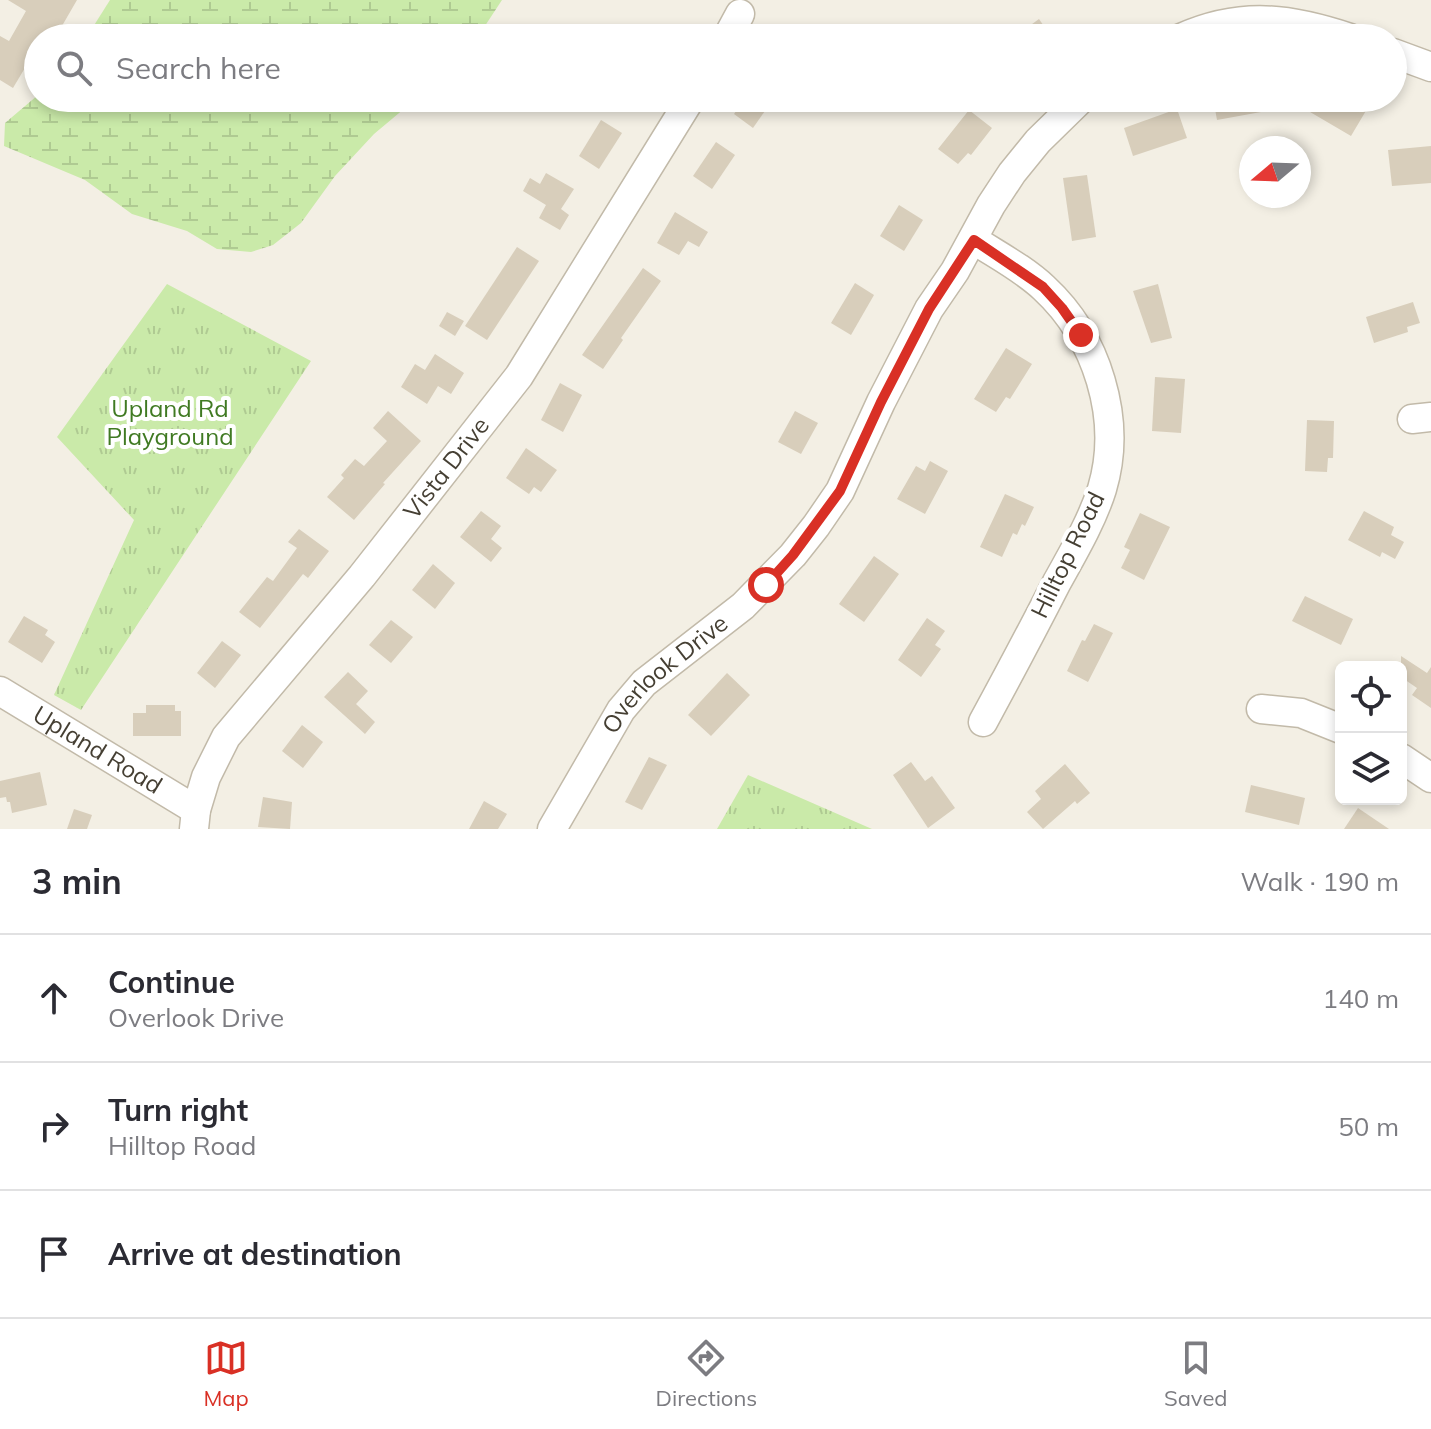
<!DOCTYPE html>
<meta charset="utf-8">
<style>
body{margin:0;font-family:Mulish,sans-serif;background:#f7f7f7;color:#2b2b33}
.controls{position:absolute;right:24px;bottom:24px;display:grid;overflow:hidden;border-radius:12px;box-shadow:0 4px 12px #0003}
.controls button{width:72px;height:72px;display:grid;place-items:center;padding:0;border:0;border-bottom:2px solid #e1e1e2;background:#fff;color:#2b2b33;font:40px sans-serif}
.compass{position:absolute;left:1239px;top:136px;width:72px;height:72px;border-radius:50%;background:#fff;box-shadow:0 4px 12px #0003;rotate:251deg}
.stop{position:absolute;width:24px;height:24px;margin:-18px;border:6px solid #d93025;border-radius:50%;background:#fff}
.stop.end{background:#d93025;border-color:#fff;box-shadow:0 2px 8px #0008}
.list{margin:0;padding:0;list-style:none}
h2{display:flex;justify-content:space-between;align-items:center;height:104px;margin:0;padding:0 32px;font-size:34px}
h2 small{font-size:26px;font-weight:400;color:#7c7c81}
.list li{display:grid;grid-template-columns:52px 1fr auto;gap:24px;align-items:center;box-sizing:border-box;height:128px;padding:0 32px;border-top:2px solid #e1e1e2}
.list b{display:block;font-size:30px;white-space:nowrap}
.list p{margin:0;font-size:26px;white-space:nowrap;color:#7c7c81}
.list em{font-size:26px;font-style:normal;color:#7c7c81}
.icon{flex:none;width:44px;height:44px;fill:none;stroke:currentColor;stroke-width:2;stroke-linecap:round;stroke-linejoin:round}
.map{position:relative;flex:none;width:1431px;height:829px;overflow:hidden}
.search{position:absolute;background:#fff;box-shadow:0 4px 12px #0003;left:24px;right:24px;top:24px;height:88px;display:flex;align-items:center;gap:20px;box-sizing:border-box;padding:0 28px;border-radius:44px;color:#7c7c81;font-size:30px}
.sheet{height:488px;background:#fff}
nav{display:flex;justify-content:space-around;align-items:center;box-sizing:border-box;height:112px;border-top:2px solid #e1e1e2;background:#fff;font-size:22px;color:#7c7c81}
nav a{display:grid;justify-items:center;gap:4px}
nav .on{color:#d93025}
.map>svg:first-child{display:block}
.grass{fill:url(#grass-tufts)}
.wetland{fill:url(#wetland-marsh)}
.building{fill:#d8cebb}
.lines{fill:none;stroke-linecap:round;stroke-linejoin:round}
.minor-casing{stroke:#c2baa9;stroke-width:31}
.minor{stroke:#fff;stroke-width:28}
.route{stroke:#d93025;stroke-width:10}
.labels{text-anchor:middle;stroke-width:8;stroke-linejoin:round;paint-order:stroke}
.park-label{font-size:24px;fill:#407a23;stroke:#fff}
.street-label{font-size:24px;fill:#453f33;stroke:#fff}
</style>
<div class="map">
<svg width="1431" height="829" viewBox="0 0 1431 829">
<defs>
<pattern id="grass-tufts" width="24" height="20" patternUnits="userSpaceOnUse" patternTransform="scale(2)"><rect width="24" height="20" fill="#caeaa9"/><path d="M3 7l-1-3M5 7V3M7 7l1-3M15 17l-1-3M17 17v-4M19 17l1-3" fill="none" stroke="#afca92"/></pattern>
<pattern id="wetland-marsh" width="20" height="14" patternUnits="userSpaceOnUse" patternTransform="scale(2)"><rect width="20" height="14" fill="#caeaa9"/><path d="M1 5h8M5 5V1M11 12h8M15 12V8" fill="none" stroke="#afca92"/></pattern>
</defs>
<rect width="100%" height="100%" fill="#f3efe4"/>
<g class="grass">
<polygon points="167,284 311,361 81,710 54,695 134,520 57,437"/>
<polygon points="748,775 872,829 717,829"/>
</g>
<g class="wetland">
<polygon points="110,0 502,0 477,38 86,38"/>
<polygon points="38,95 38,98 417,98 374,134 335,176 301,223 273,245 251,252 217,249 187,231 132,214 85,180 4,146 5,123"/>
</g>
<g class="building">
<polygon points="8,0 77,0 55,38 38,38 38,46 13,88 0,80 0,36 9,41 26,11"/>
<polygon points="1039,19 1052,38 1013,38"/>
<polygon points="745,98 774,98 753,128 734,114"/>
<polygon points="1213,98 1349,98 1367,109 1351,136 1293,102 1294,106 1217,120"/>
<polygon points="1177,109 1187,138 1133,156 1124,128"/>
<polygon points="969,110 992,128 971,155 968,153 958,164 938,149"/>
<polygon points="601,120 622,133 599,169 579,156"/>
<polygon points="716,142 735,155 712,189 693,176"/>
<polygon points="1431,146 1431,183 1392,186 1388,150"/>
<polygon points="546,173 574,189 561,209 569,215 560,230 539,218 546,205 523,191 530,178 540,184"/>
<polygon points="1087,175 1096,237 1072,241 1063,178"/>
<polygon points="899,205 923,220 904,251 880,236"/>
<polygon points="675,212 708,232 699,247 688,241 679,255 657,243"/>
<polygon points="517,247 539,261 487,340 465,326"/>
<polygon points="643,268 661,281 621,338 623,340 603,369 582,355"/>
<polygon points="855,283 874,295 851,335 831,323"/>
<polygon points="1158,284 1172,338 1151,343 1133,291"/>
<polygon points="1413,302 1420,323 1407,327 1408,332 1374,343 1366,317"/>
<polygon points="447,312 464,321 455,336 439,326"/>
<polygon points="1006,348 1032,364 1010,399 1006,397 996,412 974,399"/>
<polygon points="435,354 464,373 451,394 438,386 427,404 401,387 415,364 425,370"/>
<polygon points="1155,377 1185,379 1181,433 1152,431"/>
<polygon points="560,383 582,395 563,432 541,420"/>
<polygon points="388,411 421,441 383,483 385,484 354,520 327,497 344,478 341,475 355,459 364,466 387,441 373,428"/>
<polygon points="795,411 818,423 801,454 778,442"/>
<polygon points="1307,420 1334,421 1333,458 1328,458 1327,472 1305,471"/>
<polygon points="526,448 557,470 541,492 534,487 529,494 506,478"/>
<polygon points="930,461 948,471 925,514 897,499 916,466 925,471"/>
<polygon points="1005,494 1034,507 1025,526 1022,524 1017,535 1013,533 1002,557 980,547"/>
<polygon points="481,511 501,526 491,539 502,548 491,562 460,537"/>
<polygon points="1364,511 1394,527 1391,535 1404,542 1395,559 1382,552 1380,557 1348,540"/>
<polygon points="1140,513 1170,527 1144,580 1121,568 1130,550 1124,547"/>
<polygon points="299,529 329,551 308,578 303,574 260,628 239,612 267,577 273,581 297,548 288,542"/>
<polygon points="874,556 899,574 864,622 839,604"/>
<polygon points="433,564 455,583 435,609 412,590"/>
<polygon points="1305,596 1353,619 1341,645 1292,621"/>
<polygon points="24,616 48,630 45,635 55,642 42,663 8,642"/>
<polygon points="927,618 945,631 935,645 941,649 921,677 898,660"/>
<polygon points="391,620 413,637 391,663 369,645"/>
<polygon points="1094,624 1113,633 1088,682 1067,671 1082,640 1085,641"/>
<polygon points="222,641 241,655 215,688 197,673"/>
<polygon points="1401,656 1427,673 1431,667 1431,708 1412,695 1417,688 1401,677"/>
<polygon points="348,672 368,691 356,704 375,722 365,734 324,697"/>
<polygon points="727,673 750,695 711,736 688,715"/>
<polygon points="146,705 175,705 175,711 181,711 181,736 133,736 133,713 146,713"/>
<polygon points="302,725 323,742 303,768 282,751"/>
<polygon points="649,757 667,765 642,810 625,802"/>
<polygon points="911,762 925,781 932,776 955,808 928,828 893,775"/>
<polygon points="1065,764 1090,793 1077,804 1075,801 1043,829 1027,812 1041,799 1035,791"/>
<polygon points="40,772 47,805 12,813 10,802 7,802 6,797 0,798 0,781"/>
<polygon points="1251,785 1305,798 1299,825 1245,812"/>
<polygon points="263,797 292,802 290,829 258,827"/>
<polygon points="484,801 507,814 498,829 469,829"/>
<polygon points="1358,808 1389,829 1344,829"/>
<polygon points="74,809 92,815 87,829 67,829"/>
</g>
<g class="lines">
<defs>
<g id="minor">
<polyline points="727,38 740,14"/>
<path d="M1181,38C1241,11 1290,18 1350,38"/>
<polyline points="1393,53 1431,67"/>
<path d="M974,240C997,255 1024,269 1044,288C1097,337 1123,419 1102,489C1092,521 1073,553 1057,582C1033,629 1008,676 983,722"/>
<polyline points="1412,419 1431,417"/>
<path id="s1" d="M0,691L196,810"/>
<polyline points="1261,709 1301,713 1341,729"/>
<polyline points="1401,758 1431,778"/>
<path id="s2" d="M194,829L196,810L206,777L226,737L362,576L519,376L691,98"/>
<path id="s3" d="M552,829L621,710L644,683L743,606L793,555L816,526L840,491L881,402L929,309L955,271L991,205L1012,173L1038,141L1082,98"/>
</g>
</defs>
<use href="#minor" class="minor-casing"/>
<use href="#minor" class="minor"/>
</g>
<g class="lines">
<polyline class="route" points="766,585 793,555 840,491 881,402 929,309 974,240 1043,287 1062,308 1081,335"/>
</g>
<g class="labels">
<g class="park-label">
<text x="170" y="417">Upland Rd<tspan x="170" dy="28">Playground</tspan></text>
</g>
<g class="street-label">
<text dy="8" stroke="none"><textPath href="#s2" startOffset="446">Vista Drive</textPath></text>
<text transform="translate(1068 555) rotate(-64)" y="8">Hilltop Road</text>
<text dy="8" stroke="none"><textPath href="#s3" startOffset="194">Overlook Drive</textPath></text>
<text dy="8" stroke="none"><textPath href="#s1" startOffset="114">Upland Road</textPath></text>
</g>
</g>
</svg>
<div class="controls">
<button><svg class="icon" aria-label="locate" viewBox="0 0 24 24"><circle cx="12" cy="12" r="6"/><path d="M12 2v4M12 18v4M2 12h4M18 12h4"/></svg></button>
<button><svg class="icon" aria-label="layers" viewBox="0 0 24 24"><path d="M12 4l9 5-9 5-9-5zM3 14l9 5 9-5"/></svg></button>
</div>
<svg class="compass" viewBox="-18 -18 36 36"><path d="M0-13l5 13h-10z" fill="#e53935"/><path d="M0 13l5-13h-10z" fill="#7c7c81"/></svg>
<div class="stop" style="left:766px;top:585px"></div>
<div class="stop end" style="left:1081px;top:335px"></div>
<div class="search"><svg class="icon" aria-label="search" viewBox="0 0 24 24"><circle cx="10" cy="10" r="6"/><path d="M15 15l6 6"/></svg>Search here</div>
</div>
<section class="sheet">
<h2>3 min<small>Walk · 190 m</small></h2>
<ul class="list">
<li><svg class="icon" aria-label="ahead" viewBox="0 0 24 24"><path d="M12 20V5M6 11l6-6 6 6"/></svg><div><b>Continue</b><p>Overlook Drive</p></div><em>140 m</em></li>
<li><svg class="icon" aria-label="right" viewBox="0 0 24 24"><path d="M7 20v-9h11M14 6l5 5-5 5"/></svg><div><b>Turn right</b><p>Hilltop Road</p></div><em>50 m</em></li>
<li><svg class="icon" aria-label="arrive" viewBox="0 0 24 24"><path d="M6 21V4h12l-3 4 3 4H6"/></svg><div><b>Arrive at destination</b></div></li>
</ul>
</section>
<nav>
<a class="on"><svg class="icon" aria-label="map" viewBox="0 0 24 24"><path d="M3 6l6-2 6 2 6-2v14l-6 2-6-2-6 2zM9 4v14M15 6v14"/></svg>Map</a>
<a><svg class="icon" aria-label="directions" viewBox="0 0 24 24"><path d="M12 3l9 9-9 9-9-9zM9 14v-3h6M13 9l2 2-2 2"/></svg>Directions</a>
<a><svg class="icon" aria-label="saved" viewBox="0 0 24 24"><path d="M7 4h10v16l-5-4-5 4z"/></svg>Saved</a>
</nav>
